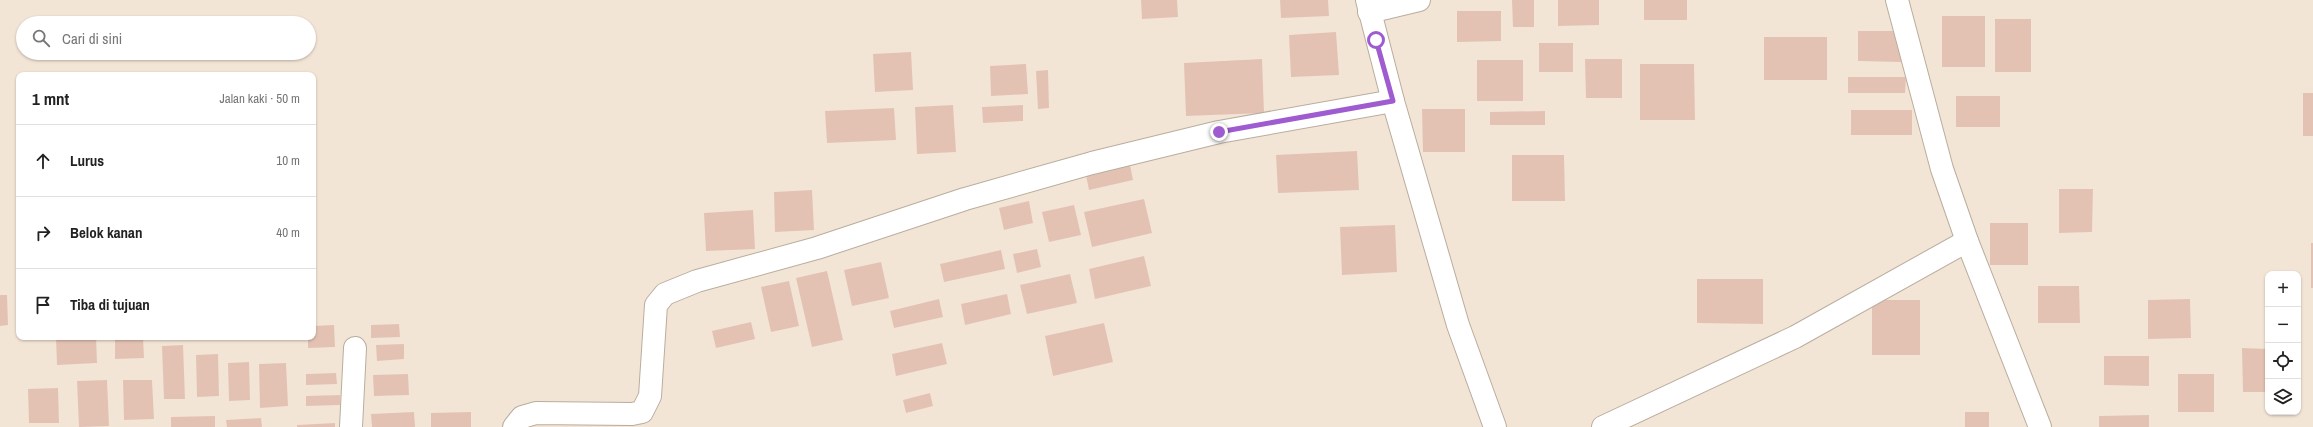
<!DOCTYPE html>
<html lang="id">
<meta charset="utf-8">
<style>
body{margin:0;font-family:"Archivo Narrow",sans-serif;background:#f6f6f6;color:#222}
.controls{position:absolute;right:12px;bottom:12px;display:grid;overflow:hidden;border-radius:8px;box-shadow:0 1px 3px #0004}
.controls button{width:36px;height:36px;display:grid;place-items:center;padding:0;border:0;border-bottom:1px solid #e0e0e0;background:#fff;color:#222;font:20px sans-serif}
.stop{position:absolute;width:12px;height:12px;margin:-9px;border:3px solid #9f5bd0;border-radius:50%;background:#fff}
.stop.end{background:#9f5bd0;border-color:#fff;box-shadow:0 1px 4px #0008}
.list{margin:0;padding:0;list-style:none}
h2{display:flex;justify-content:space-between;align-items:center;height:52px;margin:0;padding:0 16px;font-size:17px}
h2 small{font-size:13px;font-weight:400;color:#767676}
.list li{display:grid;grid-template-columns:26px 1fr auto;gap:12px;align-items:center;box-sizing:border-box;height:72px;padding:0 16px;border-top:1px solid #e0e0e0}
.list b{display:block;font-size:15px;white-space:nowrap}
.list em{font-size:13px;font-style:normal;color:#767676}
.icon{flex:none;width:22px;height:22px;fill:none;stroke:currentColor;stroke-width:2;stroke-linecap:round;stroke-linejoin:round}
.map{position:relative;flex:none;width:2313px;height:427px;overflow:hidden}
.search{position:absolute;background:#fff;box-shadow:0 1px 3px #0004;left:16px;top:16px;width:300px;height:44px;display:flex;align-items:center;gap:10px;box-sizing:border-box;padding:0 14px;border-radius:22px;color:#767676;font-size:15px}
.panel{position:absolute;background:#fff;box-shadow:0 1px 3px #0004;left:16px;top:72px;width:300px;height:268px;border-radius:8px}
.map>svg:first-child{display:block}
.building{fill:#e4c2b3}
.lines{fill:none;stroke-linecap:round;stroke-linejoin:round}
.minor-casing{stroke:#baad9e;stroke-width:24}
.minor{stroke:#fff;stroke-width:22}
.route{stroke:#9f5bd0;stroke-width:5}
</style>
<div class="map">
<svg width="2313" height="427" viewBox="0 0 2313 427">
<rect width="100%" height="100%" fill="#f3e5d6"/>
<g class="building">
<polygon points="1141,0 1177,0 1178,17 1142,19"/>
<polygon points="1280,0 1328,0 1329,16 1281,18"/>
<polygon points="1512,0 1534,0 1534,27 1513,27"/>
<polygon points="1558,0 1599,0 1599,25 1558,26"/>
<rect x="1644" y="0" width="43" height="20"/>
<polygon points="1457,11 1501,11 1501,41 1457,42"/>
<rect x="1942" y="16" width="43" height="51"/>
<rect x="1995" y="19" width="36" height="53"/>
<polygon points="1858,31 1901,31 1901,62 1858,61"/>
<polygon points="1336,32 1339,75 1291,77 1289,35"/>
<rect x="1764" y="37" width="63" height="43"/>
<rect x="1539" y="43" width="34" height="29"/>
<polygon points="911,52 913,90 875,92 873,54"/>
<polygon points="1262,59 1264,113 1186,116 1184,63"/>
<polygon points="1585,59 1622,59 1622,98 1586,98"/>
<rect x="1477" y="60" width="46" height="41"/>
<polygon points="1026,64 1028,94 991,96 990,66"/>
<polygon points="1640,64 1694,64 1695,120 1640,120"/>
<polygon points="1048,70 1049,108 1038,109 1036,71"/>
<polygon points="1848,77 1906,77 1905,93 1848,93"/>
<rect x="2303" y="93" width="10" height="43"/>
<rect x="1956" y="96" width="44" height="31"/>
<polygon points="953,105 956,152 917,154 915,107"/>
<polygon points="1023,105 1023,121 983,123 982,107"/>
<polygon points="894,108 896,140 827,143 825,111"/>
<polygon points="1422,109 1465,109 1465,152 1423,152"/>
<rect x="1851" y="110" width="61" height="25"/>
<polygon points="1545,111 1545,125 1490,125 1490,112"/>
<polygon points="1357,151 1359,190 1278,193 1276,155"/>
<polygon points="1512,155 1564,155 1565,201 1512,201"/>
<polygon points="1130,165 1133,180 1089,190 1086,175"/>
<polygon points="2059,189 2093,189 2092,232 2059,233"/>
<polygon points="812,190 814,230 775,232 774,192"/>
<polygon points="1144,199 1152,233 1092,247 1084,212"/>
<polygon points="1029,201 1033,223 1004,230 999,208"/>
<polygon points="1074,205 1081,235 1049,242 1042,212"/>
<polygon points="753,210 755,249 706,251 704,213"/>
<rect x="1990" y="223" width="38" height="42"/>
<polygon points="1395,225 1397,272 1342,275 1340,227"/>
<rect x="2311" y="243" width="2" height="45"/>
<polygon points="1037,249 1041,267 1017,273 1013,254"/>
<polygon points="1001,250 1005,269 944,282 940,264"/>
<polygon points="1144,256 1151,286 1095,299 1089,269"/>
<polygon points="881,262 889,298 852,306 844,270"/>
<polygon points="827,271 843,340 812,347 796,278"/>
<polygon points="1070,274 1077,303 1027,314 1020,285"/>
<polygon points="1697,279 1763,279 1763,324 1697,323"/>
<polygon points="789,281 799,326 771,332 761,287"/>
<polygon points="2038,286 2079,286 2080,323 2038,323"/>
<polygon points="1007,294 1011,314 965,325 961,304"/>
<polygon points="0,295 7,295 8,325 0,326"/>
<polygon points="939,299 943,317 894,328 890,311"/>
<polygon points="2190,299 2191,338 2148,339 2148,300"/>
<rect x="1872" y="300" width="48" height="55"/>
<polygon points="751,322 755,339 716,348 712,331"/>
<polygon points="1104,323 1113,362 1053,376 1045,336"/>
<polygon points="399,324 400,337 371,338 371,325"/>
<polygon points="334,325 335,347 308,348 308,337 313,337 313,326"/>
<polygon points="56,337 96,337 97,363 57,365"/>
<polygon points="115,337 143,337 144,358 115,359"/>
<polygon points="942,343 947,364 896,376 892,354"/>
<polygon points="404,344 404,359 377,361 376,345"/>
<polygon points="183,345 185,399 164,399 162,346"/>
<polygon points="2242,348 2268,349 2268,392 2243,392"/>
<polygon points="218,354 219,396 197,397 196,355"/>
<polygon points="2104,356 2149,356 2149,386 2104,385"/>
<polygon points="249,362 250,400 229,401 228,363"/>
<polygon points="286,363 288,406 260,408 259,364"/>
<polygon points="336,373 337,384 306,385 306,374"/>
<polygon points="408,374 409,395 374,396 373,375"/>
<rect x="2178" y="374" width="36" height="38"/>
<polygon points="107,380 109,426 79,427 77,381"/>
<polygon points="123,380 152,380 154,419 124,420"/>
<polygon points="58,388 59,423 29,423 28,389"/>
<polygon points="930,393 933,406 906,413 903,400"/>
<polygon points="340,395 340,405 306,406 306,396"/>
<polygon points="414,412 415,427 372,427 371,414"/>
<polygon points="471,412 471,427 431,427 431,413"/>
<rect x="1965" y="412" width="24" height="15"/>
<polygon points="2149,415 2149,427 2099,427 2099,416"/>
<polygon points="215,416 215,427 171,427 171,417"/>
<polygon points="261,418 262,427 227,427 226,420"/>
<polygon points="335,423 335,427 297,427 297,425"/>
</g>
<g class="lines">
<defs>
<g id="minor">
<polyline points="1367,0 1393,101 1458,325 1495,427"/>
<polyline points="1897,0 1942,169 1967,241 2040,427"/>
<polyline points="1369,12 1419,0"/>
<polyline points="351,427 355,348"/>
<polyline points="514,427 522,417 536,413 632,414 642,412 650,396 656,305 665,294 697,281 817,248 965,199 1092,163 1219,132 1393,101"/>
<polyline points="1603,427 1795,337 1967,241"/>
</g>
</defs>
<use href="#minor" class="minor-casing"/>
<use href="#minor" class="minor"/>
</g>
<g class="lines">
<polyline class="route" points="1219,132 1393,101 1376,40"/>
</g>
</svg>
<div class="controls">
<button>+</button>
<button>−</button>
<button><svg class="icon" aria-label="locate" viewBox="0 0 24 24"><circle cx="12" cy="12" r="6"/><path d="M12 2v4M12 18v4M2 12h4M18 12h4"/></svg></button>
<button><svg class="icon" aria-label="layers" viewBox="0 0 24 24"><path d="M12 4l9 5-9 5-9-5zM3 14l9 5 9-5"/></svg></button>
</div>
<div class="stop" style="left:1376px;top:40px"></div>
<div class="stop end" style="left:1219px;top:132px"></div>
<div class="search"><svg class="icon" aria-label="search" viewBox="0 0 24 24"><circle cx="10" cy="10" r="6"/><path d="M15 15l6 6"/></svg>Cari di sini</div>
<section class="panel">
<h2>1 mnt<small>Jalan kaki · 50 m</small></h2>
<ul class="list">
<li><svg class="icon" aria-label="ahead" viewBox="0 0 24 24"><path d="M12 20V5M6 11l6-6 6 6"/></svg><div><b>Lurus</b></div><em>10 m</em></li>
<li><svg class="icon" aria-label="right" viewBox="0 0 24 24"><path d="M7 20v-9h11M14 6l5 5-5 5"/></svg><div><b>Belok kanan</b></div><em>40 m</em></li>
<li><svg class="icon" aria-label="arrive" viewBox="0 0 24 24"><path d="M6 21V4h12l-3 4 3 4H6"/></svg><div><b>Tiba di tujuan</b></div></li>
</ul>
</section>
</div>
